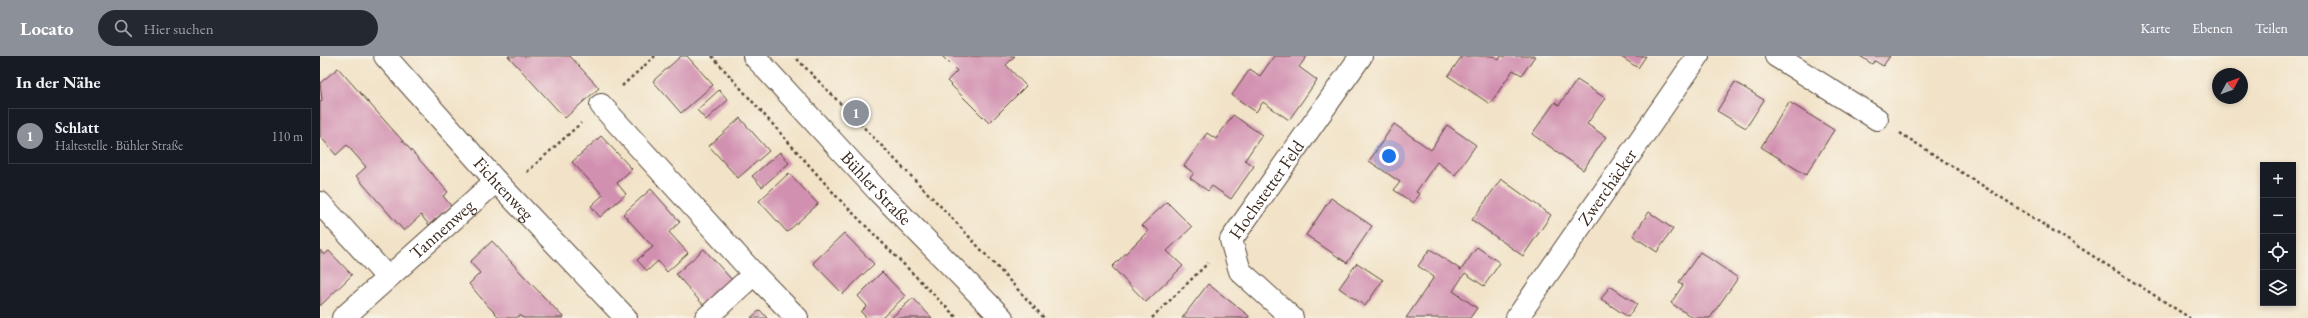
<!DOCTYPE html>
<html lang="de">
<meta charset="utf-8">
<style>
body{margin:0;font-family:"EB Garamond",serif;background:#242831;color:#f1f3f6}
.controls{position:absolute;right:12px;bottom:12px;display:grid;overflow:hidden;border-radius:0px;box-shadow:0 2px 6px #0003}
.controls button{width:36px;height:36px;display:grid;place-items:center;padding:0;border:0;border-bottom:1px solid #363941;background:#171b24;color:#f1f3f6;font:20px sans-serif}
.compass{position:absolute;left:1892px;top:12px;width:36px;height:36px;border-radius:50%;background:#171b24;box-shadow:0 2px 6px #0003;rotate:49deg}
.you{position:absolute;left:1069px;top:100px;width:14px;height:14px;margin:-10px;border:3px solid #fff;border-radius:50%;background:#1a73e8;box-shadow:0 0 0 6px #1a73e833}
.badge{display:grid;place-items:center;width:26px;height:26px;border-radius:50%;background:#8c9099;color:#fff;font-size:13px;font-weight:700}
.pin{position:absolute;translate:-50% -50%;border:2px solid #fff;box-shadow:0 1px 4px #0006}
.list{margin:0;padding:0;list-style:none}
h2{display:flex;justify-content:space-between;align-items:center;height:52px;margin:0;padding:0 16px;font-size:17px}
h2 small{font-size:13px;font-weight:400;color:#9ea1a6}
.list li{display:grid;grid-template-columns:26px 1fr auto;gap:12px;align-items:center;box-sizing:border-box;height:56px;margin:0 8px 8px;padding:0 8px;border:1px solid #363941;border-radius:0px}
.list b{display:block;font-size:15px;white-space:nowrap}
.list p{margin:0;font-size:13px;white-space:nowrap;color:#9ea1a6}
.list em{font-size:13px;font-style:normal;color:#9ea1a6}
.icon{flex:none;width:22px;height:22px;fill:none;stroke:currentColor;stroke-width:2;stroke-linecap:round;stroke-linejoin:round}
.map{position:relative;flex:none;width:1988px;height:262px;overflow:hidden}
header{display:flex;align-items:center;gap:24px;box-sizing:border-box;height:56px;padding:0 20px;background:#8c9099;color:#fff}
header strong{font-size:19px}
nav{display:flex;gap:22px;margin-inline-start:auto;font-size:14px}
.search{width:280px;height:36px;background:#242831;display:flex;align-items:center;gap:10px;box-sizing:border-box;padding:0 14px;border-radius:22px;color:#9ea1a6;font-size:15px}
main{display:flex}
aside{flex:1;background:#171b24}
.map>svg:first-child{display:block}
.building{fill:#d290b0}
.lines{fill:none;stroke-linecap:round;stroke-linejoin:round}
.minor-casing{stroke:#564638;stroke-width:24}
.path{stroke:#564638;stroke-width:2.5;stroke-dasharray:3 3;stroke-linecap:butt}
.minor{stroke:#fff;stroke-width:22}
.labels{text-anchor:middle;stroke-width:3.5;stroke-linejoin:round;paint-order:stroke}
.street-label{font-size:18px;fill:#3b2a1e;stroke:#f7f3e8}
</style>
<header>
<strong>Locato</strong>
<div class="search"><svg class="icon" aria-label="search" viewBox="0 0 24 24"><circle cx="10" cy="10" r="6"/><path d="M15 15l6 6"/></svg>Hier suchen</div>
<nav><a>Karte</a><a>Ebenen</a><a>Teilen</a></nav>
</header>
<main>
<aside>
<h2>In der Nähe<small></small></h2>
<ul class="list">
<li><span class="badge">1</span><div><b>Schlatt</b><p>Haltestelle · Bühler Straße</p></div><em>110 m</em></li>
</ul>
</aside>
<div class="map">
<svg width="1988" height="262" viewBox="0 0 1988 262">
<rect width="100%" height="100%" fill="#f7f3e8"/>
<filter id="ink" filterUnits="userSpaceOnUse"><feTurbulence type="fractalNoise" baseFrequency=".025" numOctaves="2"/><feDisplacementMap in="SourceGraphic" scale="8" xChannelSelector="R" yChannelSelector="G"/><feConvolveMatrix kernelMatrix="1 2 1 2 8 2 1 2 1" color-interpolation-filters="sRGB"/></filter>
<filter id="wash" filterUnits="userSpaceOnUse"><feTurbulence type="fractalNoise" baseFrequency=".012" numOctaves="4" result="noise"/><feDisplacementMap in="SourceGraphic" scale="16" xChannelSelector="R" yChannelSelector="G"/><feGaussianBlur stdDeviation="0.9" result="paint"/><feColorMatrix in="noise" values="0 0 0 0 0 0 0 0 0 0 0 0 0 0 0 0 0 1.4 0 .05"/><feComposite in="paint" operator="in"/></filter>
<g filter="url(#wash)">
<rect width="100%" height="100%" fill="#f2e3c8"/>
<g id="blocks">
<g class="building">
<polygon points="188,0 250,0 279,32 245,62"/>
<polygon points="361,0 367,0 393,29 361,57 333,25"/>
<polygon points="622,0 695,0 686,9 706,30 669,67 627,25 637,15"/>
<polygon points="954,0 987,0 979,11 997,24 969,64 943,46 936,56 912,39 930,13 940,20"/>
<polygon points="1142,0 1173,0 1179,4 1181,0 1215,0 1202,19 1193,14 1170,48 1128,20"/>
<polygon points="1300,0 1326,0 1318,12"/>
<polygon points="1540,0 1570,0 1563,10 1555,5 1552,8"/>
<polygon points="18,12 128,136 123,140 131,150 109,169 101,159 84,175 36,120 46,111 27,89 16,99 0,80 0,46 2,44 0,27"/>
<polygon points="1257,24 1285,42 1267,68 1286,81 1263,114 1212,78 1235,46 1239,49"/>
<polygon points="1415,26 1444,44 1426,72 1397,55"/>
<polygon points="399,34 408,44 386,64 377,54"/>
<polygon points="1469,46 1514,74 1486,119 1441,91"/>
<polygon points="913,59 942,79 925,104 934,110 911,143 892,130 888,135 870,122 874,117 864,110 887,77 896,83"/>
<polygon points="420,62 449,95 418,122 389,90"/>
<polygon points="1074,68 1111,94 1127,69 1156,89 1135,119 1117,106 1096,136 1100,138 1093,147 1074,134 1080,126 1049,105"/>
<polygon points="281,80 312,113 297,127 306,138 280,161 271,150 283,139 252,106"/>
<polygon points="460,96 469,107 442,131 432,120"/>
<polygon points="469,117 498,148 467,176 439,145"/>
<polygon points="1181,123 1231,159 1203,200 1152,164"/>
<polygon points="331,133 360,166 349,176 368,197 347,216 338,205 327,215 317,204 333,191 303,158"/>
<polygon points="1011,142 1052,170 1027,207 986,179"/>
<polygon points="847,146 872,171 847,195 863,210 826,246 792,211 828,175 822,169"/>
<polygon points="1329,156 1353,173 1337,196 1313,180"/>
<polygon points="524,177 554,208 523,238 493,207"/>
<polygon points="172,185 202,218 244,262 203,262 200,259 196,262 180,262 168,250 149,228 160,217 150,206"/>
<polygon points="1157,191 1180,207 1164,230 1145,217 1133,235 1157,252 1150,262 1086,262 1114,221 1098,210 1110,193 1141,214"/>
<polygon points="384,193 413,225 385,251 356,218"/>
<polygon points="0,194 4,199 9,195 32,219 0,250"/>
<polygon points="1380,196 1418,222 1390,262 1373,262 1351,247 1363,229 1359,226"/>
<polygon points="1037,207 1063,224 1045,250 1019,232"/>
<polygon points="562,216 585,240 562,262 547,262 541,256 547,250 538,240"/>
<polygon points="888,228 929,260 928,262 862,262"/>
<polygon points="1290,230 1317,248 1308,261 1281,243"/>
<polygon points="593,242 612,262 571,262"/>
<polygon points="440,254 447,262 431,262"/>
</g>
</g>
</g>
<g filter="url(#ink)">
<use href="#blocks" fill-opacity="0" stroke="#564638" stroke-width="1"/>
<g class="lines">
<defs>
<g id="minor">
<path id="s1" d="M65,0L176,125L306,262"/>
<path id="s2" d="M434,0L558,135L682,262"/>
<polyline points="1456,0 1557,63"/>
<polyline points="281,49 434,218 386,262"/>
<polyline points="0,147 67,221"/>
<polyline points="434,218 477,262"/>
<path id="s3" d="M23,262L176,125"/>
<path id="s4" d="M972,262L920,215L911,184L1041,0"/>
<path id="s5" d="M1197,262L1378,0"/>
</g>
</defs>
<use href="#minor" class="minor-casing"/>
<g class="path">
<polyline points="392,0 519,143 637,262"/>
<polyline points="477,3 631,161 724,262"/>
<polyline points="302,30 335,0"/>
<polyline points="1580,77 1870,262"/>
<polyline points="207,116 261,67"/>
<polyline points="832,262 888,207"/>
</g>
<use href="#minor" class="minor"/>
</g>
</g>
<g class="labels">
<g class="street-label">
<text dy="6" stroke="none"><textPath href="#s5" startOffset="159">Zwerchäcker</textPath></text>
<text dy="6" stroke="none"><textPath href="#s2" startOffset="180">Bühler Straße</textPath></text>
<text dy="6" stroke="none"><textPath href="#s1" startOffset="178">Fichtenweg</textPath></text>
<text dy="6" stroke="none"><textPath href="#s4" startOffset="164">Hochstetter Feld</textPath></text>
<text dy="6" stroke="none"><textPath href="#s3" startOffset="133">Tannenweg</textPath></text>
</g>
</g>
</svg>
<div class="controls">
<button>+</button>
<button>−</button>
<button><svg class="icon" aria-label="locate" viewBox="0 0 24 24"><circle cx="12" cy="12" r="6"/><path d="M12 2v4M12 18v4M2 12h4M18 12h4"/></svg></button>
<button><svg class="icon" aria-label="layers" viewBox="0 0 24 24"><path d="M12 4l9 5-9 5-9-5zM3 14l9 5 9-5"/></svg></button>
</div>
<svg class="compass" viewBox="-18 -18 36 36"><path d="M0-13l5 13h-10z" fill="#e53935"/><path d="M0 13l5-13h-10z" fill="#9ea1a6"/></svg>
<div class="you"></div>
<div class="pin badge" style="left:536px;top:57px">1</div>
</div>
</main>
